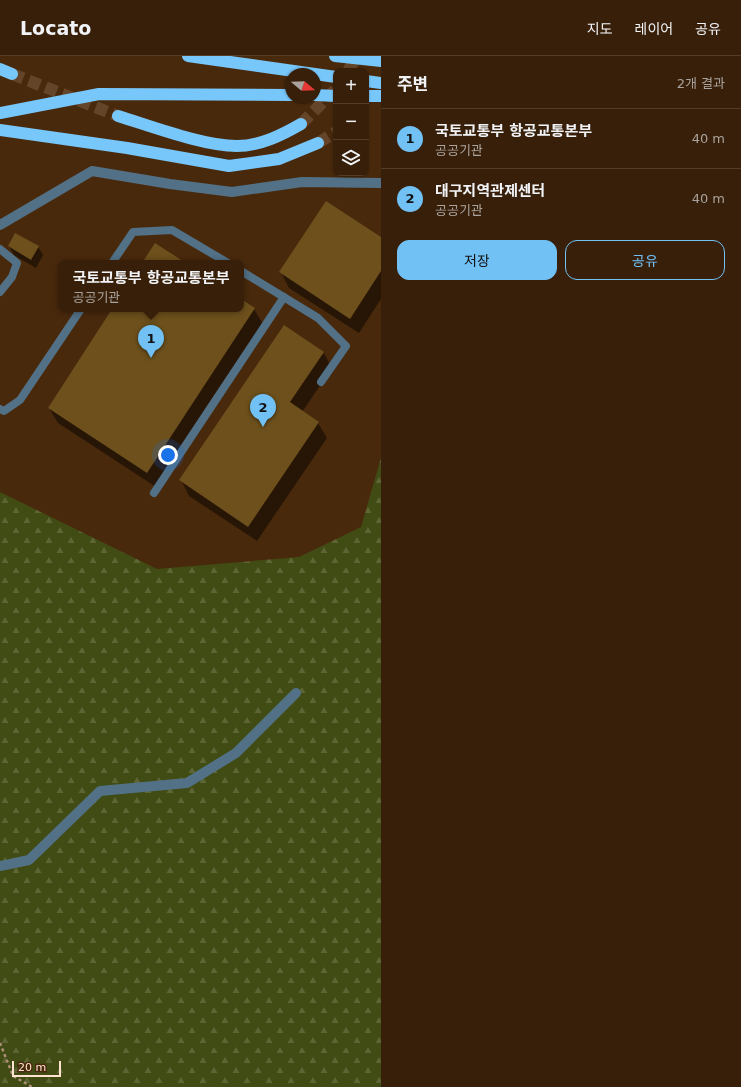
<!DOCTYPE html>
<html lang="ko">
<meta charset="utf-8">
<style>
body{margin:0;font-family:"DejaVu Sans","Noto Sans KR",sans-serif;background:#422c17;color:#f1f3f6}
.controls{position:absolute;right:12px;top:12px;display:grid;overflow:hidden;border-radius:8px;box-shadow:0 1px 3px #0004}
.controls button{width:36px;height:36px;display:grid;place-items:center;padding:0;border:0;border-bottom:1px solid #513d2a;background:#371f09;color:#f1f3f6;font:20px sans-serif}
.compass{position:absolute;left:285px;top:12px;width:36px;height:36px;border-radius:50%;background:#371f09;box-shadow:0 1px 3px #0004;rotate:109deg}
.scale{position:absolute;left:12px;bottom:10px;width:49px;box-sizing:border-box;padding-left:4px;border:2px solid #fee3d0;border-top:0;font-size:11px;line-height:14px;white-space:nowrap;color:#fee3d0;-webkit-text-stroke:3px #49290c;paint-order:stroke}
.you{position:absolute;left:168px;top:399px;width:14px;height:14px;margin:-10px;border:3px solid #fff;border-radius:50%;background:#1a73e8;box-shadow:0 0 0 6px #1a73e833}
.badge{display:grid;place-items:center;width:26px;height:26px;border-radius:50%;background:#71c1f5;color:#111;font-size:13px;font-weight:700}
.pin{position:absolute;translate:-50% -33px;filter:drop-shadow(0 1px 2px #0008)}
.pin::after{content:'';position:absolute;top:21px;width:14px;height:12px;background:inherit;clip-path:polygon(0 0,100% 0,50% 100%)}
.popup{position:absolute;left:58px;top:204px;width:186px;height:52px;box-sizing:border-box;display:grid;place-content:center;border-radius:8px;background:#371f09;filter:drop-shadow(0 1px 3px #0005);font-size:13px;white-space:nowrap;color:#aaa29c}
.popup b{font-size:15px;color:#f1f3f6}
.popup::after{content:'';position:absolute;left:50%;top:100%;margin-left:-8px;border:8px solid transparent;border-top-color:#371f09}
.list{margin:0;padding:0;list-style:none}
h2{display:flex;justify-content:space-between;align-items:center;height:52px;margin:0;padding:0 16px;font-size:17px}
h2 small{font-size:13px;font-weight:400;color:#aaa29c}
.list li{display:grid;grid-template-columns:26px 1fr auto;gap:12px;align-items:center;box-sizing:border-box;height:60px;padding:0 16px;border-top:1px solid #513d2a}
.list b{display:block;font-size:15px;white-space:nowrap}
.list p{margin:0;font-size:13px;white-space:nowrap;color:#aaa29c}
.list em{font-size:13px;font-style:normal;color:#aaa29c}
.actions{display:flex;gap:8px;padding:12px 16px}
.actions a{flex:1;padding:9px 0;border:1px solid #71c1f5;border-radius:12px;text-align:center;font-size:14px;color:#71c1f5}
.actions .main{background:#71c1f5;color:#111}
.icon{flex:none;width:22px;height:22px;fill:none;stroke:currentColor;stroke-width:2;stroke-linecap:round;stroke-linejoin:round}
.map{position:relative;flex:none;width:381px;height:1031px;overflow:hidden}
header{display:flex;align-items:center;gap:24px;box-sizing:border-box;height:56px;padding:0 20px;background:#371f09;border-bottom:1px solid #513d2a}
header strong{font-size:19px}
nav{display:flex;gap:22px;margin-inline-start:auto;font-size:14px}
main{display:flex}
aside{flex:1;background:#371f09}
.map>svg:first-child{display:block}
.forest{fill:url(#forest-firs)}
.shadow{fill:#0007}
.building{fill:#6d501c}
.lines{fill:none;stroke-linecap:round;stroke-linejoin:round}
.motorway-tunnel{stroke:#644529;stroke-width:12;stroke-dasharray:12 6;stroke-linecap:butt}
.path{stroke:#ac8f78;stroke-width:2.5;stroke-dasharray:3 3;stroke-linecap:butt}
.service{stroke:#527186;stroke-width:8}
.minor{stroke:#527186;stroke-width:10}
.motorway{stroke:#78c7fb;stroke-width:12}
</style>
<header>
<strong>Locato</strong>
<nav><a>지도</a><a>레이어</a><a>공유</a></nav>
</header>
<main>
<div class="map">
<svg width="381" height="1031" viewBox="0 0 381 1031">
<defs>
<pattern id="forest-firs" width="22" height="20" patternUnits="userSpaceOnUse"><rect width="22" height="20" fill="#414b14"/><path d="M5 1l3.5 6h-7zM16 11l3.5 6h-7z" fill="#5e6535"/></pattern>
</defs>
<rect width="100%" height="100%" fill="#49290c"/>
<polygon class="forest" points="381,402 381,1031 0,1031 0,436 157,513 299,501 361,471"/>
<g class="shadow">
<polygon points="381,182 381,243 359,277 289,232 281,216"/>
<polygon points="9,190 38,191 43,199 36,212 14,199"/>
<polygon points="241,244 254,253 263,268 156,431 58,367 49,352 114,253 241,253"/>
<polygon points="324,297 332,312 302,356 318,367 327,382 257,485 189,440 181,424"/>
</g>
<g class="building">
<polygon points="326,145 381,181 381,215 350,263 279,216"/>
<polygon points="15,177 39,190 31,204 8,190"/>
<polygon points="155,187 186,207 142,207"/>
<polygon points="241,243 255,252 147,417 48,352 112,253 241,253"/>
<polygon points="284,269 324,296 290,346 319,366 248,471 179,424"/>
</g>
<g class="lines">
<g class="motorway-tunnel">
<polyline points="348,15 357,0"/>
<polyline points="12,18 118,60"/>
<polyline points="301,68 336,33"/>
<polyline points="318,87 336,76"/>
</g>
<polyline class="path" points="0,987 13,1020 32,1031"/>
<g class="service">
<polyline points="0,193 17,207 12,221 0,236"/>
<polyline points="112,207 133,176 172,174 228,207"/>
<polyline points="241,215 318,262 346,290 321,326"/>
<polyline points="0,353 4,355 20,344 81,253"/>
<polyline points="154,437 284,241"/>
</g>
<g class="minor">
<polyline points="0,169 92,115 170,128 232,136 302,126 381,127"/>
<polyline points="0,810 29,804 100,735 187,727 236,697 296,637"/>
</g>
<g class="motorway">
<polyline points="188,0 336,21"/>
<polyline points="335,0 381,5"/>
<polyline points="0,13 12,18"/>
<polyline points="366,25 381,27"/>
<polyline points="315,39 336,40"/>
<polyline points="366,40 381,40"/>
<polyline points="0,57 99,38 291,39"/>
<path d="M118,60C151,70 203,90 237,90C260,90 282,79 301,68"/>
<polyline points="0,74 127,92 229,110 279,103 318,87"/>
</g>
</g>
</svg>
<div class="controls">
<button>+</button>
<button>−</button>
<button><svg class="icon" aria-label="layers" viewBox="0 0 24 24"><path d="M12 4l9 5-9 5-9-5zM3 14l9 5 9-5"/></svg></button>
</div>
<svg class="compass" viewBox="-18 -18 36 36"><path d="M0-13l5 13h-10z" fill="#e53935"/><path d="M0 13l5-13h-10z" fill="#aaa29c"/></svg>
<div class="scale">20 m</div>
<div class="you"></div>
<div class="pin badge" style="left:151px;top:302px">1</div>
<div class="popup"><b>국토교통부 항공교통본부</b>공공기관</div>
<div class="pin badge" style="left:263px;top:371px">2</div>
</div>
<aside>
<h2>주변<small>2개 결과</small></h2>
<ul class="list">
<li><span class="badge">1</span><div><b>국토교통부 항공교통본부</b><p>공공기관</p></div><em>40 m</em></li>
<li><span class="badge">2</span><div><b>대구지역관제센터</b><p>공공기관</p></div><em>40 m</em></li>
</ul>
<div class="actions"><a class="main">저장</a><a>공유</a></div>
</aside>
</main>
